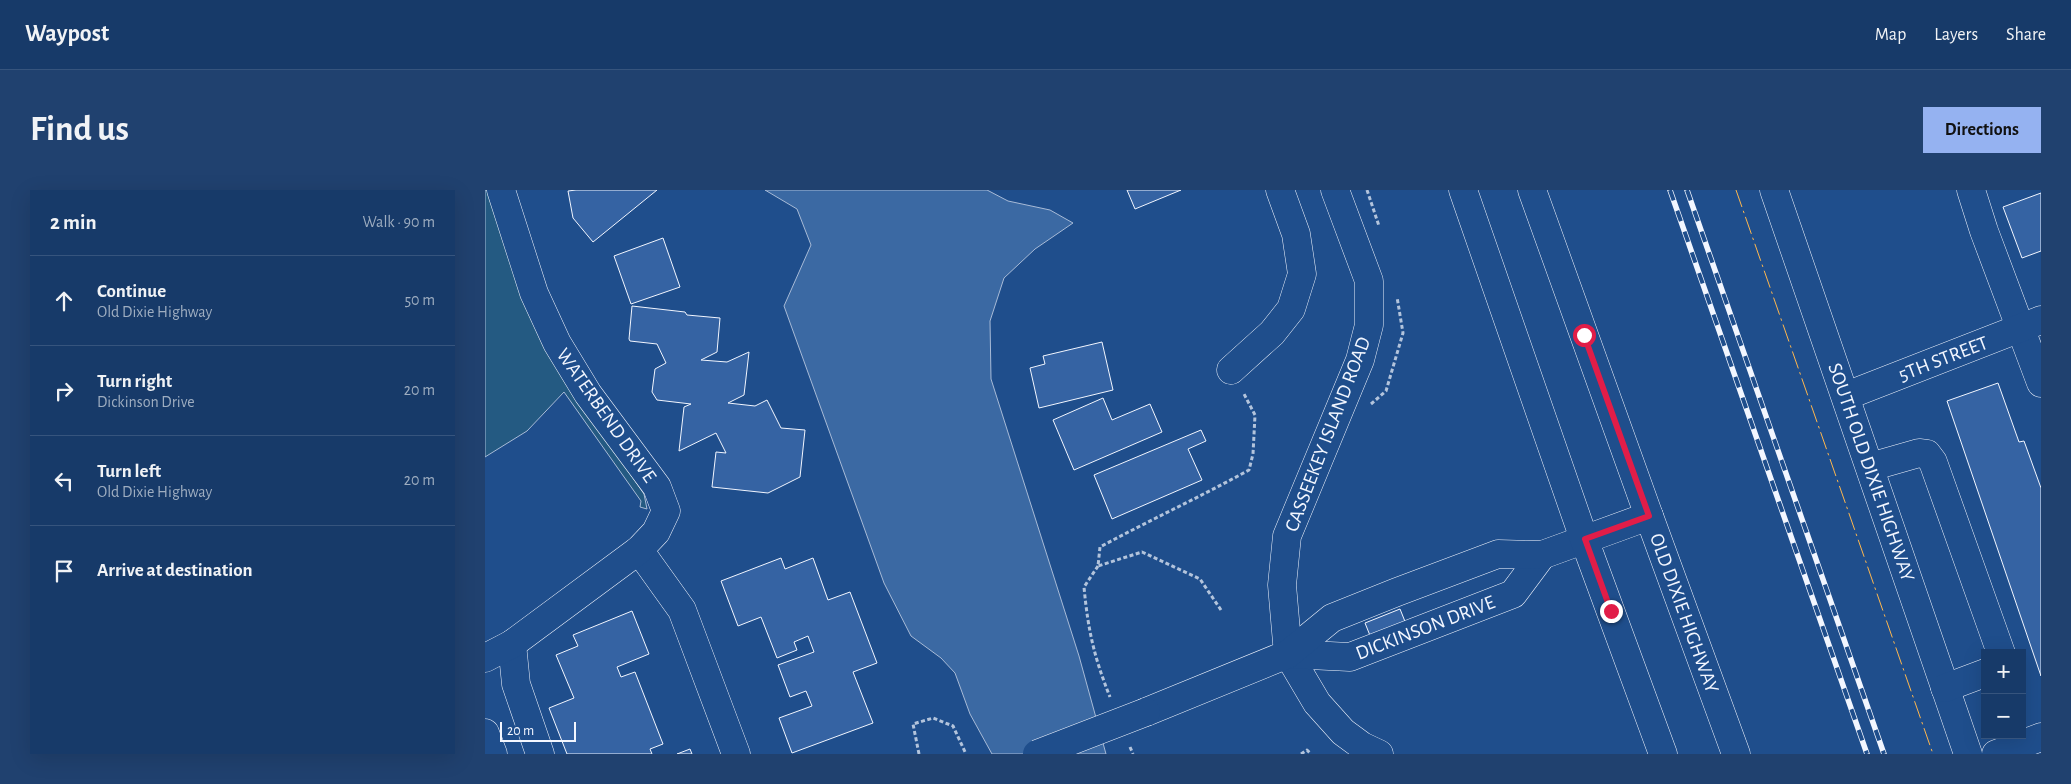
<!DOCTYPE html>
<meta charset="utf-8">
<style>
body{margin:0;font-family:"Alegreya Sans",sans-serif;background:#20416f;color:#f1f3f6}
.controls{position:absolute;right:15px;bottom:15px;display:grid;overflow:hidden;border-radius:0px;box-shadow:0 5px 20px #0002}
.controls button{width:45px;height:45px;display:grid;place-items:center;padding:0;border:0;border-bottom:1px solid #36547d;background:#173a69;color:#f1f3f6;font:25px sans-serif}
.scale{position:absolute;left:15px;bottom:12px;width:76px;box-sizing:border-box;padding-left:5px;border:2px solid #f2f6ff;border-top:0;font-size:14px;line-height:18px;white-space:nowrap;color:#f2f6ff;-webkit-text-stroke:4px #1f4e8c;paint-order:stroke}
.stop{position:absolute;width:15px;height:15px;margin:-11px;border:4px solid #e11d48;border-radius:50%;background:#fff}
.stop.end{background:#e11d48;border-color:#fff;box-shadow:0 1px 5px #0008}
.list{margin:0;padding:0;list-style:none}
h2{display:flex;justify-content:space-between;align-items:center;height:65px;margin:0;padding:0 20px;font-size:21px}
h2 small{font-size:16px;font-weight:400;color:#9eadc0}
.list li{display:grid;grid-template-columns:32px 1fr auto;gap:15px;align-items:center;box-sizing:border-box;height:90px;padding:0 20px;border-top:1px solid #36547d}
.list b{display:block;font-size:19px;white-space:nowrap}
.list p{margin:0;font-size:16px;white-space:nowrap;color:#9eadc0}
.list em{font-size:16px;font-style:normal;color:#9eadc0}
.icon{flex:none;width:28px;height:28px;fill:none;stroke:currentColor;stroke-width:2;stroke-linecap:round;stroke-linejoin:round}
.map{position:relative;flex:none;width:1556px;height:564px;overflow:hidden;border-radius:0px}
header{display:flex;align-items:center;gap:30px;box-sizing:border-box;height:70px;padding:0 25px;background:#173a69;border-bottom:1px solid #36547d}
header strong{font-size:24px}
nav{display:flex;gap:28px;margin-inline-start:auto;font-size:18px}
.intro{display:flex;align-items:center;justify-content:space-between;box-sizing:border-box;height:120px;padding:0 30px}
h1{margin:0;font-size:35px}
.button{padding:12px 22px;border-radius:0px;background:#95b2f1;color:#111;font-size:18px;font-weight:700}
main{display:flex;gap:30px;padding:0 30px}
aside{flex:1;background:#173a69;border-radius:0px;box-shadow:0 5px 20px #0002}
.map>svg:first-child{display:block}
.green{fill:#245a82;stroke:#a8bbd7}
.water{fill:#3b69a3;stroke:#a8bbd7}
.building{fill:#3563a3;stroke:#f2f6ff}
.lines{fill:none;stroke-linecap:round;stroke-linejoin:round}
.minor-casing{stroke:#f2f6ff;stroke-width:29}
.major-casing{stroke:#f2f6ff;stroke-width:29}
.path{stroke:#b3c4dc;stroke-width:3;stroke-dasharray:4 2.5;stroke-linecap:butt}
.minor{stroke:#1f4e8c;stroke-width:28}
.major{stroke:#1f4e8c;stroke-width:28}
.rail-casing{stroke:#f2f6ff;stroke-width:5.5}
.rail{stroke:#1f4e8c;stroke-width:4;stroke-dasharray:11;stroke-linecap:butt}
.minor-bridge-casing{stroke:#f2f6ff;stroke-width:29;stroke-linecap:butt}
.minor-bridge{stroke:#1f4e8c;stroke-width:28}
.power{stroke:#ffb74d;stroke-width:1;stroke-dasharray:18 4 2.5 4;stroke-linecap:butt}
.route{stroke:#e11d48;stroke-width:6}
.labels{text-anchor:middle;stroke-width:4;stroke-linejoin:round;paint-order:stroke}
.street-label{font-size:20px;fill:#f2f6ff;stroke:#1f4e8c}
</style>
<header>
<strong>Waypost</strong>
<nav><a>Map</a><a>Layers</a><a>Share</a></nav>
</header>
<div class="intro"><h1>Find us</h1><a class="button">Directions</a></div>
<main>
<aside>
<h2>2 min<small>Walk · 90 m</small></h2>
<ul class="list">
<li><svg class="icon" aria-label="ahead" viewBox="0 0 24 24"><path d="M12 20V5M6 11l6-6 6 6"/></svg><div><b>Continue</b><p>Old Dixie Highway</p></div><em>50 m</em></li>
<li><svg class="icon" aria-label="right" viewBox="0 0 24 24"><path d="M7 20v-9h11M14 6l5 5-5 5"/></svg><div><b>Turn right</b><p>Dickinson Drive</p></div><em>20 m</em></li>
<li><svg class="icon" aria-label="left" viewBox="0 0 24 24"><path d="M17 20v-9H6M10 6l-5 5 5 5"/></svg><div><b>Turn left</b><p>Old Dixie Highway</p></div><em>20 m</em></li>
<li><svg class="icon" aria-label="arrive" viewBox="0 0 24 24"><path d="M6 21V4h12l-3 4 3 4H6"/></svg><div><b>Arrive at destination</b></div></li>
</ul>
</aside>
<div class="map">
<svg width="1556" height="564" viewBox="0 0 1556 564">
<rect width="100%" height="100%" fill="#1f4e8c"/>
<polygon class="green" points="0,0 7,0 85,196 159,304 162,319 155,317 156,311 79,202 42,241 0,267"/>
<polygon class="water" points="280,0 502,0 523,11 565,20 588,33 550,59 519,88 505,131 506,189 594,466 621,564 507,564 485,524 470,483 456,468 426,446 399,393 299,116 326,55 312,19"/>
<g class="building">
<polygon points="91,0 172,0 108,52 88,28 83,1"/>
<polygon points="642,0 696,0 650,19"/>
<polygon points="1556,3 1556,61 1537,68 1518,17"/>
<polygon points="178,48 195,97 146,114 129,66"/>
<polygon points="147,116 200,122 202,125 235,128 232,162 216,170 242,172 264,162 259,205 243,213 270,216 282,210 296,238 320,240 315,287 283,303 227,297 231,262 241,263 231,243 194,261 199,217 206,214 172,210 167,202 170,179 181,173 172,154 145,151 144,149"/>
<polygon points="617,152 628,200 554,218 545,178 560,174 558,166"/>
<polygon points="1513,193 1534,252 1539,251 1556,298 1556,486 1462,211"/>
<polygon points="618,208 627,230 665,214 677,242 589,280 568,230"/>
<polygon points="716,240 721,251 703,259 717,290 627,329 609,285"/>
<polygon points="296,368 300,379 328,368 343,410 365,402 392,473 368,482 388,533 307,563 294,528 327,516 321,501 305,507 293,475 329,462 323,446 309,452 312,460 292,468 276,427 253,436 236,391"/>
<polygon points="915,419 923,439 888,453 880,433"/>
<polygon points="147,421 164,464 132,477 136,487 150,482 178,554 165,559 167,564 82,564 64,518 89,508 71,465 93,456 88,445"/>
<polygon points="205,559 207,564 192,564"/>
</g>
<g class="lines">
<defs>
<g id="minor">
<polyline points="850,0 884,91 884,135 875,170 802,346 797,395 803,464 832,513 858,542 877,556 894,564"/>
<polyline points="1289,0 1483,564"/>
<polyline points="1486,0 1499,41 1556,193"/>
<polyline points="746,180 787,143 806,119 817,84 811,44 795,0"/>
<polyline points="1361,206 1556,130"/>
<polyline points="1385,277 1434,263 1442,264 1448,272 1516,463"/>
<polyline points="154,360 197,420 251,564"/>
<polyline points="27,454 31,494 55,564"/>
<polyline points="803,464 865,467 1028,404 1057,365"/>
<polyline points="0,468 27,454 154,360 171,342 181,321 172,297 103,204 72,153 49,103 16,0"/>
<polyline points="1460,498 1500,483"/>
<polyline points="661,522 803,464 847,428 912,402 1013,364 1057,365 1164,326"/>
<polyline points="0,543 8,564"/>
<polyline points="1511,564 1556,547"/>
</g>
<g id="major">
<polyline points="978,0 1099,349 1178,564"/>
<polyline points="1047,0 1164,326 1251,564"/>
</g>
</defs>
<use href="#minor" class="minor-casing"/>
<use href="#major" class="major-casing"/>
<g class="path">
<polyline points="882,0 894,36"/>
<polyline points="886,214 901,201 918,143 912,107"/>
<path d="M613,376L599,397C603,440 609,467 625,507"/>
<path d="M736,420L715,389L657,362L613,376L615,357C665,330 715,307 764,280L768,264L770,225L758,202"/>
<polyline points="645,557 648,564"/>
<polyline points="434,564 428,534 448,528 468,536 481,564"/>
<polyline points="816,564 822,560 826,564"/>
</g>
<use href="#minor" class="minor"/>
<use href="#major" class="major"/>
<defs>
<g id="rail">
<polyline points="1185,0 1382,564"/>
<polyline points="1202,0 1399,564"/>
</g>
</defs>
<use href="#rail" class="rail-casing"/>
<use href="#rail" class="rail"/>
<defs>
<polyline id="minor-bridge" points="552,564 661,522"/>
</defs>
<use href="#minor-bridge" class="minor-bridge-casing"/>
<use href="#minor-bridge" class="minor-bridge"/>
<polyline class="power" points="1251,0 1448,564"/>
</g>
<g class="lines">
<polyline class="route" points="1099,145 1164,326 1100,349 1126,421"/>
</g>
<g class="labels">
<g class="street-label">
<text transform="translate(1458 168) rotate(-21)" y="7">5TH STREET</text>
<text transform="translate(122 225) rotate(55)" y="7">WATERBEND DRIVE</text>
<text transform="translate(842 244) rotate(-69)" y="7">CASSEEKEY ISLAND ROAD</text>
<text transform="translate(1387 282) rotate(71)" y="7">SOUTH OLD DIXIE HIGHWAY</text>
<text transform="translate(1200 423) rotate(70)" y="7">OLD DIXIE HIGHWAY</text>
<text transform="translate(940 437) rotate(-21)" y="7">DICKINSON DRIVE</text>
</g>
</g>
</svg>
<div class="controls">
<button>+</button>
<button>−</button>
</div>
<div class="scale">20 m</div>
<div class="stop" style="left:1099px;top:145px"></div>
<div class="stop end" style="left:1126px;top:421px"></div>
</div>
</main>
